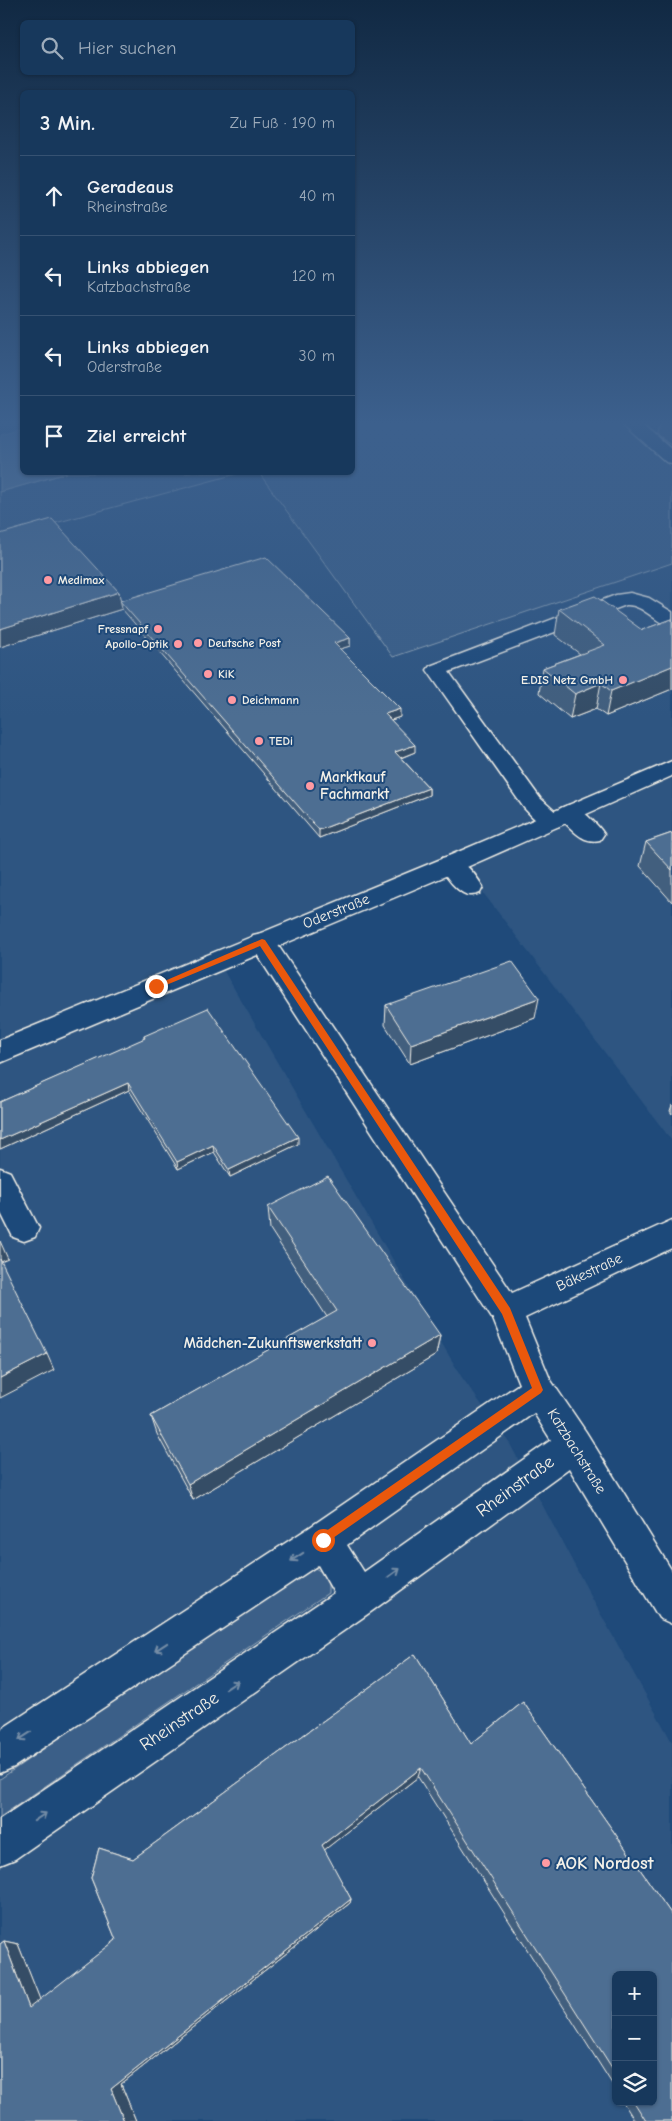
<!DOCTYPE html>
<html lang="de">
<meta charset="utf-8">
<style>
body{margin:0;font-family:"Comic Neue",sans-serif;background:#203f62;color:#f1f3f6}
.controls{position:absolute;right:15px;bottom:15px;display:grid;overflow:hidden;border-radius:8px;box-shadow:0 1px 4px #0004}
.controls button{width:45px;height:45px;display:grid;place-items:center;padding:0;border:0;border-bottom:1px solid #365272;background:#17385c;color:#f1f3f6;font:25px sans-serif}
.stop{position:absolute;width:15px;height:15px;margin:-11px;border:4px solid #ea580c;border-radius:50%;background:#fff}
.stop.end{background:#ea580c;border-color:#fff;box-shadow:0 1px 5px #0008}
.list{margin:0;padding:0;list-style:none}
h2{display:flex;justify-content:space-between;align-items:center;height:65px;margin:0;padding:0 20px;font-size:21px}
h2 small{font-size:16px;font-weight:400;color:#9eacbb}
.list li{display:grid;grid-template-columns:32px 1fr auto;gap:15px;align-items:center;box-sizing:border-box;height:80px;padding:0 20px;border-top:1px solid #365272}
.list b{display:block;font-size:19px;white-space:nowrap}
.list p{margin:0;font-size:16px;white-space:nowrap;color:#9eacbb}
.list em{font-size:16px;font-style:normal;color:#9eacbb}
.icon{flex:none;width:28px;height:28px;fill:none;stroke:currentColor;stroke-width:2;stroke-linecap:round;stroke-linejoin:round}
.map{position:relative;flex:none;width:672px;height:2121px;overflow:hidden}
.search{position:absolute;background:#17385c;box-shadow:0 1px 4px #0004;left:20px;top:20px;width:335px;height:55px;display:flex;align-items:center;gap:12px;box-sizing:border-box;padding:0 18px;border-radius:8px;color:#9eacbb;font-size:19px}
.panel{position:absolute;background:#17385c;box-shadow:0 1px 4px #0004;left:20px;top:90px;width:335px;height:385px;border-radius:8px}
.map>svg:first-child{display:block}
.built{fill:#2d5581;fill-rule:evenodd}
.green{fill:#3a5f88;stroke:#97a8b8}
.water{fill:#627e9d;stroke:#9cacbb}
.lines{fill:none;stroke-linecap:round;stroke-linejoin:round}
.minor-casing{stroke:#f4f1e8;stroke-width:3}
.major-casing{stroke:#f4f1e8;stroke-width:3}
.minor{fill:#1f4a7a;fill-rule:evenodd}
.major{fill:#1f4a7a;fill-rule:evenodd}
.wall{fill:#425f7e;stroke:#f4f1e8}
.shaded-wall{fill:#364d66;stroke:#f4f1e8}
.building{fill:#4d6e92;stroke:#f4f1e8}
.oneway{stroke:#748da6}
.route{fill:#ea580c}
.poi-dot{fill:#ff9aa2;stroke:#1f4a7a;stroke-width:2}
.labels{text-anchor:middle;stroke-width:4;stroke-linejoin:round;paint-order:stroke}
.far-poi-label{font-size:12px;font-weight:bold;fill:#f4f1e8;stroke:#1f4a7a;text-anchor:start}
.poi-label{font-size:15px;font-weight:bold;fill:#f4f1e8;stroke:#1f4a7a;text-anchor:start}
.street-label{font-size:15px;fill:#f4f1e8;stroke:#1f4a7a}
.near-street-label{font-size:18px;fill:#f4f1e8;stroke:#1f4a7a}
.near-poi-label{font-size:18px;font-weight:bold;fill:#f4f1e8;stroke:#1f4a7a;text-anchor:start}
</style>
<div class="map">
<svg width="672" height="2121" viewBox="0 0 672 2121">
<rect width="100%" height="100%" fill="#1f4a7a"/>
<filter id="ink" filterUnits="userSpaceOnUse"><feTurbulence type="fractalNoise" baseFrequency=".02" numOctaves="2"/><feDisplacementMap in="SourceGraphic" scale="10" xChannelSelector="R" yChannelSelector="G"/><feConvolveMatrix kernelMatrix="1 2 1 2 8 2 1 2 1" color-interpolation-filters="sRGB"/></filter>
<g filter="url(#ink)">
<g class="built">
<polygon points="619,420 672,420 672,468"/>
<path d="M240,473H259L393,657L672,563V1141L459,861L218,961L461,1376L510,1444L594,1602L672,1742V2121H0V538ZM616,1975H653V2102H616Z"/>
</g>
<g class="green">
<polygon points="353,420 619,420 672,468 672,563 393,657 259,473 352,472"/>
<polygon points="67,473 240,473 0,538 0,492"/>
<polygon points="310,1565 328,1576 328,1593 0,1817 0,1779"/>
</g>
<polygon class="water" points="22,428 22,472 67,473 0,492 0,434"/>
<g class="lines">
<defs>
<g id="minor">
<polygon points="619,420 637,420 672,450 672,463 666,462"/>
<path d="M630,593L649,598L672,612V627C655,623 643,604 626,605L449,672L540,798L559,815L557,813L561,808C564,807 566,805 569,805C579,805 599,826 604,834L600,840C583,844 573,830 561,819L563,821L559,826C543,831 535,819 524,808L427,670L430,666L616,595Z"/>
<path d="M450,856C464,860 476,875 483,887L480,893C477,894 474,895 471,895C459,896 444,874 438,864L442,858Z"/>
<path d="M262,933L271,935L512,1293L672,1220V1248L525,1318L550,1379L586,1432L672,1571V1624L659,1618L569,1468L372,1611L15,1859L0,1865V1819L334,1593L318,1565L14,1767L0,1773V1730L310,1527L519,1384L493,1319L249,942L253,935ZM534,1413L551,1440L364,1572L347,1545Z"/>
<polygon points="0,1168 10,1172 39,1228 35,1237 24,1241 13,1237 0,1211"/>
</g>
<polygon id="major" points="672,761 672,776 467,867 0,1063 0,1040 451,855"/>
</defs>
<use href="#minor" class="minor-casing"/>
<use href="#major" class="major-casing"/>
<use href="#minor" class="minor"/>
<use href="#major" class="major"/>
</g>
<g class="wall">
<polygon points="660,420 672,420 672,446 657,435"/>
<polygon points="0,534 119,592 120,601 350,638 350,646 339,649 400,717 391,720 415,752 401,758 429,788 429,795 319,838 122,609 0,647"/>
<polygon points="559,609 642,630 672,619 672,689 606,716 596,709 570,719 539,693 543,668 580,654 555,635"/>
<polygon points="672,833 672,902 640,866 646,842"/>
<polygon points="386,1005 535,1018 410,1064 385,1025"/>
<polygon points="144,1036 298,1144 230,1177 214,1152 178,1169 129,1090 0,1149 0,1102 144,1039"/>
<polygon points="672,1105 672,1114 670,1111"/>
<polygon points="268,1207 440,1335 436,1355 193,1500 157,1434 151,1416 327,1317 270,1229"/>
<polygon points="415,1654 471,1744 523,1702 672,1915 672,2121 635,2121 623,2102 653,2102 653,1975 616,1975 616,2090 418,1777 324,1850 351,1899 350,1903 121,2084 136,2121 0,2121 0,1944 4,1941 18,1944 40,2000 116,1940 91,1878 99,1848 133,1859"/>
</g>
<g class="shaded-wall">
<polygon points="119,592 122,609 0,647 0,629"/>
<polygon points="350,638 350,646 334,651 334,643"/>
<polygon points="672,666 672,689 606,716 611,691"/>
<polygon points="601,683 596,709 570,719 575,694"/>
<polygon points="400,709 400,717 385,722 385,714"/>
<polygon points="415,745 415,752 395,760 395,752"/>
<polygon points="429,788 429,795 319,838 319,830"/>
<polygon points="539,998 535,1018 410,1064 411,1044"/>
<polygon points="128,1083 129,1090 0,1149 0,1140"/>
<polygon points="298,1137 298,1144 230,1177 229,1170"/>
<polygon points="213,1145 214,1152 178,1169 177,1162"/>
<polygon points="0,1241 8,1259 1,1262 0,1260"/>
<polygon points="440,1335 436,1355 193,1500 188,1484"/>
<polygon points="47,1354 54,1370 0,1398 0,1378"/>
<polygon points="421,1768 418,1777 323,1851 322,1845"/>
<polygon points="351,1899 350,1903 121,2084 136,2121 124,2121 111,2089"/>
<polygon points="4,1941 18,1944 43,2007 29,2008"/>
</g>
<g class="building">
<polygon points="52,519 119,592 0,629 0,534"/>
<polygon points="266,557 350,638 334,643 400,709 385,714 415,745 395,752 429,788 319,830 120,601"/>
<polygon points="595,596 642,630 672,619 672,666 611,691 601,683 575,694 543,668 605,645 559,609"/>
<polygon points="672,833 672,870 646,842"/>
<polygon points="512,961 539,998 411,1044 386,1005"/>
<polygon points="208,1008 298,1137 229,1170 213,1145 177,1162 128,1083 0,1140 0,1102 145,1038 144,1036"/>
<polygon points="328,1176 440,1335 188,1484 151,1416 337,1311 268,1207"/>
<polygon points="0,1259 47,1354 0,1378"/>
<polygon points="415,1654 471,1744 523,1702 672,1915 672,2121 646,2121 634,2102 653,2102 653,1975 616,1975 616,2074 421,1768 322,1845 351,1899 111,2089 124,2121 0,2121 0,1944 4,1941 29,2008 116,1940 91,1878 99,1848 133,1859"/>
</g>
<defs><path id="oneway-shaft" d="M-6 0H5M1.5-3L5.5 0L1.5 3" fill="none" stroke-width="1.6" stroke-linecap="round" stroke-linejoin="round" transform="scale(1.25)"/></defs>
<g class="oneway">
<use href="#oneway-shaft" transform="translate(297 1557) rotate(147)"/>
<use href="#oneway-shaft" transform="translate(394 1573) rotate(-36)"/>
<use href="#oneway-shaft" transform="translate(161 1647) rotate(147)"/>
<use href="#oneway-shaft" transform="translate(232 1685) rotate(-34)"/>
<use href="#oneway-shaft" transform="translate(25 1736) rotate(147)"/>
<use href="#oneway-shaft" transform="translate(40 1817) rotate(-34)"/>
</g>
</g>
<linearGradient id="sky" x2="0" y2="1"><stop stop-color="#112943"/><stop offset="0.59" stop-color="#3c608d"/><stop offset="1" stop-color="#3c608d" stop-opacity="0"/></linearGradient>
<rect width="672" height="717" fill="url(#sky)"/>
<polygon class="route" points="262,939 265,940 510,1308 543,1390 541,1393 323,1545 319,1544 318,1540 319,1536 532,1388 502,1314 260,946 159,988 154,988 153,986"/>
<g class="poi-dot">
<circle cx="48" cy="580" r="5"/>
<circle cx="158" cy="629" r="5"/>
<circle cx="198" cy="643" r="5"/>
<circle cx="178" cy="644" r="5"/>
<circle cx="208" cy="674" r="5"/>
<circle cx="623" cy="680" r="5"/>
<circle cx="232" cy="700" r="5"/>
<circle cx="259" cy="741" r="5"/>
<circle cx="310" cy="786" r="5"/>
<circle cx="372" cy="1343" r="5"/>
<circle cx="546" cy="1863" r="5"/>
</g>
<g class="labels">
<g class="far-poi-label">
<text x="58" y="584">Medimax</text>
<text x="148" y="633" text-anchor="end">Fressnapf</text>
<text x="208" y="647">Deutsche Post</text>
<text x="168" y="648" text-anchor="end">Apollo-Optik</text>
<text x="218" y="678">KiK</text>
<text x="613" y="684" text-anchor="end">E.DIS Netz GmbH</text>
<text x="242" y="704">Deichmann</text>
<text x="269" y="745">TEDi</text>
</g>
<g class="poi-label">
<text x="320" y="782">Marktkauf<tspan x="320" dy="17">Fachmarkt</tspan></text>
<text x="362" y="1348" text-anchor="end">Mädchen-Zukunftswerkstatt</text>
</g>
<g class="street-label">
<text transform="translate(336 911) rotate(-22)" y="5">Oderstraße</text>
<text transform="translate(589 1272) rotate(-25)" y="5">Bäkestraße</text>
<text transform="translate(577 1451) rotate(58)" y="5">Katzbachstraße</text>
</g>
<g class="near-street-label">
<text transform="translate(515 1486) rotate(-36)" y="6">Rheinstraße</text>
<text transform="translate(179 1721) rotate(-34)" y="6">Rheinstraße</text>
</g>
<g class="near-poi-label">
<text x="556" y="1869">AOK Nordost</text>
</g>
</g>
</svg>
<div class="controls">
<button>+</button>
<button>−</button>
<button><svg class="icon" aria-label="layers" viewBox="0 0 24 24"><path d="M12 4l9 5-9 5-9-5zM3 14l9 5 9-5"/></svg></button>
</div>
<div class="stop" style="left:323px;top:1540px"></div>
<div class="stop end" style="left:156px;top:986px"></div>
<div class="search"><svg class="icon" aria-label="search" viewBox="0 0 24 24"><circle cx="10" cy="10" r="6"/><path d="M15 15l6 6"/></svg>Hier suchen</div>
<section class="panel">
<h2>3 Min.<small>Zu Fuß · 190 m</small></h2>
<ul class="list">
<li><svg class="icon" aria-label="ahead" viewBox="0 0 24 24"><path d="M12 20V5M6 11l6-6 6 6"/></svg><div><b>Geradeaus</b><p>Rheinstraße</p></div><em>40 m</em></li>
<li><svg class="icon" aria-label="left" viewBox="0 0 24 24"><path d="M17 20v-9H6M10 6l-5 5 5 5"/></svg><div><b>Links abbiegen</b><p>Katzbachstraße</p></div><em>120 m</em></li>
<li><svg class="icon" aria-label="left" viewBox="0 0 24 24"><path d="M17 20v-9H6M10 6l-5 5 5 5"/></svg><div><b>Links abbiegen</b><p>Oderstraße</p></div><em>30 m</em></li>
<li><svg class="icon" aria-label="arrive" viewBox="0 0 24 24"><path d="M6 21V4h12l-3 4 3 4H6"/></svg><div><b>Ziel erreicht</b></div></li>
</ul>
</section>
</div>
